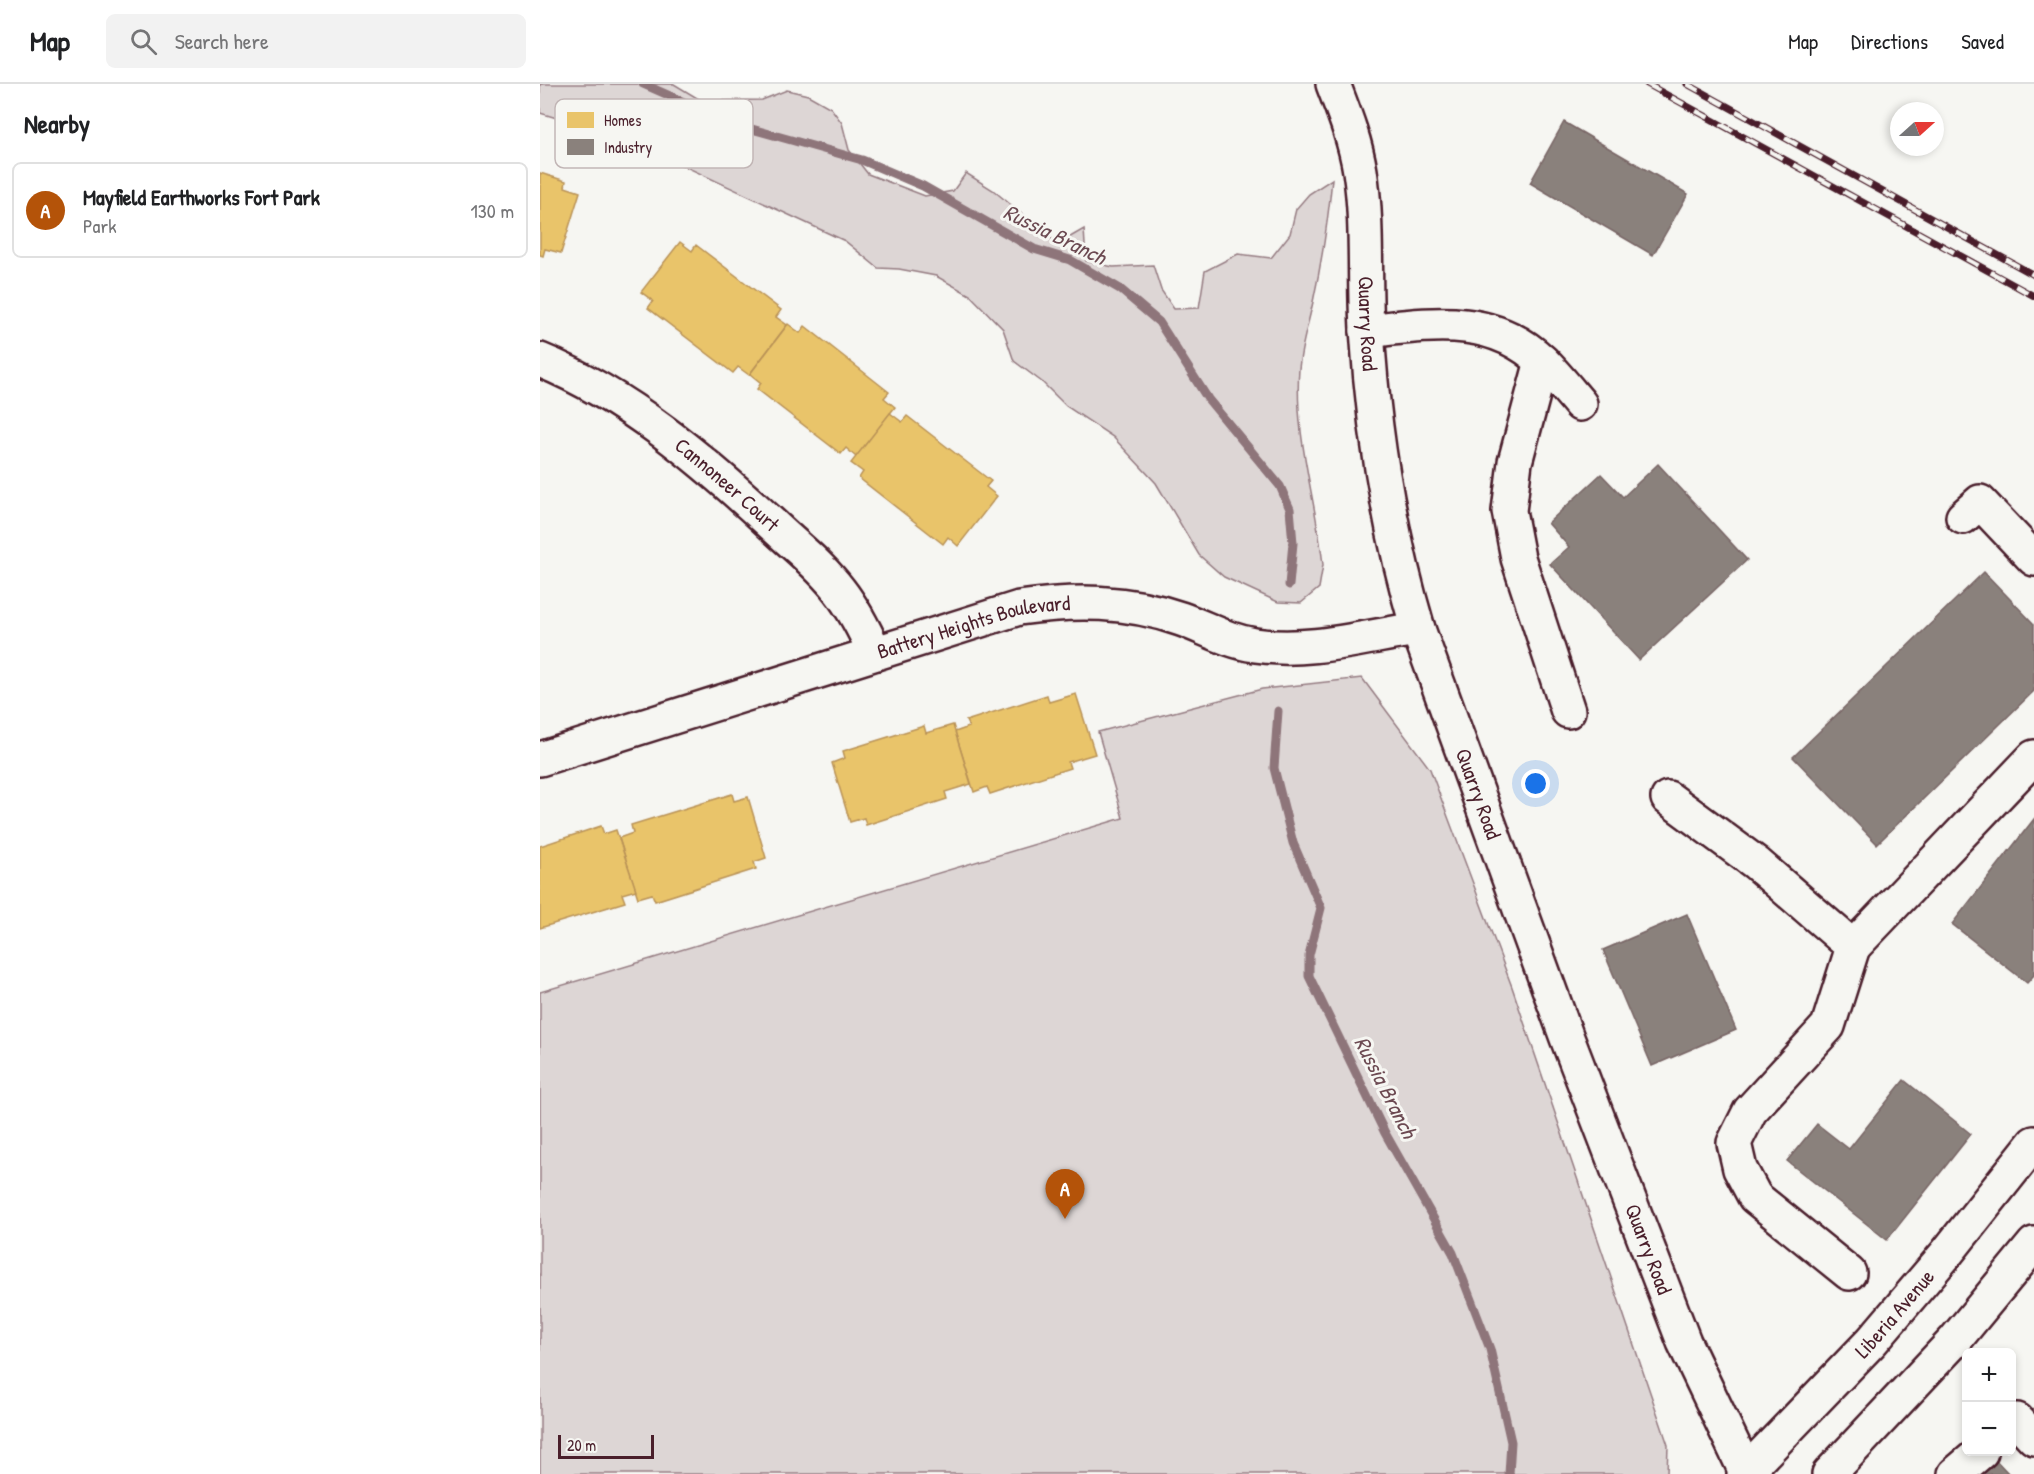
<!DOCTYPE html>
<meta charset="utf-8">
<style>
body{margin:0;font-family:"Patrick Hand",sans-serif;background:#f2f2f2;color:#202124}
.controls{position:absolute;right:18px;bottom:18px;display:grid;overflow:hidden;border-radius:9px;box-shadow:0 3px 9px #0003}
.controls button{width:54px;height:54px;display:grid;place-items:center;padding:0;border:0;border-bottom:2px solid #e0e0e0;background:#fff;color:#202124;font:30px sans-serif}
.compass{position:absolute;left:1350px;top:18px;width:54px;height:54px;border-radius:50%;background:#fff;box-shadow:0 3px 9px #0003;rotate:69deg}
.scale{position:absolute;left:18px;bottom:15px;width:96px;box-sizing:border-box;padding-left:6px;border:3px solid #4a1f2b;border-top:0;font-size:16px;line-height:21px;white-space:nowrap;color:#4a1f2b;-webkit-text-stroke:4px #f6f6f2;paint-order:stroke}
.you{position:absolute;left:996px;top:700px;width:21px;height:21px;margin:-15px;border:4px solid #fff;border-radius:50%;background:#1a73e8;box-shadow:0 0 0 9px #1a73e833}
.badge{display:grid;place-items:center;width:39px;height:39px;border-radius:50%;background:#b45309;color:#fff;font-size:20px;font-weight:700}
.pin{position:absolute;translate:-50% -50px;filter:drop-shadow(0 2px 3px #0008)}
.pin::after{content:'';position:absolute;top:32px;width:21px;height:18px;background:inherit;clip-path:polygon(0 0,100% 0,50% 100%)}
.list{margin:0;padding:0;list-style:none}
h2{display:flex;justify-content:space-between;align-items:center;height:78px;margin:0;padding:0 24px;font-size:26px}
h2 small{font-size:20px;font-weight:400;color:#757577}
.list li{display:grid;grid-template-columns:39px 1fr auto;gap:18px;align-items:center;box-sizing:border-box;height:96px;margin:0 12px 12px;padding:0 12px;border:2px solid #e0e0e0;border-radius:9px}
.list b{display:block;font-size:22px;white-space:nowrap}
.list p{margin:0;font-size:20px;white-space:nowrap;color:#757577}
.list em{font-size:20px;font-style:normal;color:#757577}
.icon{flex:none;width:33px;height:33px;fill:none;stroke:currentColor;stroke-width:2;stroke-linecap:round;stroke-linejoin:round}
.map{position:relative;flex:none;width:1494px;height:1390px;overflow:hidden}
header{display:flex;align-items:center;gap:36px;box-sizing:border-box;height:84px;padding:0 30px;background:#fff;border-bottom:2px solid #e0e0e0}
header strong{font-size:28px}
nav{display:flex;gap:33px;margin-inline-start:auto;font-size:21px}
.search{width:420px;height:54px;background:#f2f2f2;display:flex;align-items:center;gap:15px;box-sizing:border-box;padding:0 21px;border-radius:9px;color:#757577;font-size:22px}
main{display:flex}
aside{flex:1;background:#fff}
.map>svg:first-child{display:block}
.green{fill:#ddd6d5;stroke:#947a80;stroke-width:1.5}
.homes{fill:#e9c46a;stroke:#b99257;stroke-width:1.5}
.industry{fill:#8a817c;stroke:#776464;stroke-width:1.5}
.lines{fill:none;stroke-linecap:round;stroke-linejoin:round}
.stream{stroke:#8e747a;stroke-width:9}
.minor-casing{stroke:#4a1f2b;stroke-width:38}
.highway-casing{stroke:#4a1f2b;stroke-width:38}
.minor{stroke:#f6f6f2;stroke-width:33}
.highway{stroke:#f6f6f2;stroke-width:33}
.rail-casing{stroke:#4a1f2b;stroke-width:7}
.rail{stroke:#f6f6f2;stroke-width:4.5;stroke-dasharray:14;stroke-linecap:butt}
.labels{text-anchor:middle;stroke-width:6;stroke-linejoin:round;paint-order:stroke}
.street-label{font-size:21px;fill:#4a1f2b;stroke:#f6f6f2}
.water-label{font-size:22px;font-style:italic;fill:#6c4a52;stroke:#f6f6f2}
.key{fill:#f6f6f2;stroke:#c2b6b6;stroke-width:1.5}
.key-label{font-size:16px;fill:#4a1f2b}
</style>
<header>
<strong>Map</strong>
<div class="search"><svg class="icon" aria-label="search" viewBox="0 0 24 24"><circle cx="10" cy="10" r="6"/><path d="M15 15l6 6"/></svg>Search here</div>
<nav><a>Map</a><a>Directions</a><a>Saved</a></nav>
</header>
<main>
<aside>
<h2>Nearby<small></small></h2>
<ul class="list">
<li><span class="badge">A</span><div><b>Mayfield Earthworks Fort Park</b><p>Park</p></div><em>130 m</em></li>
</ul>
</aside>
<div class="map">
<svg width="1494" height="1390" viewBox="0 0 1494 1390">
<rect width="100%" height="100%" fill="#f6f6f2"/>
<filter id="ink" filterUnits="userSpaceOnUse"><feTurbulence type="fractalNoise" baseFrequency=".0167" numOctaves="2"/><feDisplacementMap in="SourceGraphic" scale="12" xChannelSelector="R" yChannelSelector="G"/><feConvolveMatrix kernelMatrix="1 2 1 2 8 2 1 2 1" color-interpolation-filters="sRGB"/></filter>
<g filter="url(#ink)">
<g class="green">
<path d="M0,0H134L162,17L222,16L247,6L268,11L291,24L302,39L309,66L328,90L385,112L413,107L426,89L453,106L518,160L544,145L546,177L573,183L613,181L621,206L634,225L659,224L665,187L698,170L731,174L750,150L756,125L769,110L792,95C788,136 782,177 773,218C768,241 761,262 759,285C754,352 776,415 783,481L779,504L761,519L738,518L684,493L659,471L616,399L573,353L526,322L502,298L474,277L463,245L430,211L396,192L359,185L338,184L305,157L86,55L0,29Z"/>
<polygon points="822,594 890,685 972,903 1128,1361 1127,1390 0,1390 0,908 583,734 558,648 722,605"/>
</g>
<g class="homes">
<polygon points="0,89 26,97 25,103 40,108 21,169 5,165 3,172 0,171"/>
<polygon points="140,158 152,167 156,161 241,226 236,233 247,241 209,291 198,283 193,289 108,224 113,217 101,208"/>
<polygon points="248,240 260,249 265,242 349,308 344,314 355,323 316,373 306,364 301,370 217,305 221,299 210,290"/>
<polygon points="350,329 362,338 367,332 451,397 446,403 457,412 418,462 408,453 403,460 319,394 323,388 311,379"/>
<polygon points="536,610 555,670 528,678 530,684 450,710 447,703 434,708 415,648 429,643 426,637 507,611 509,618"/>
<polygon points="413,641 431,700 405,708 407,715 326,741 324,734 310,738 292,679 305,674 303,667 384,642 386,649"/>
<polygon points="192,710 194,717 208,713 226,774 214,778 216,785 115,817 112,810 98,814 79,754 93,749 91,741"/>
<polygon points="61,742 64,750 76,746 96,806 82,810 85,818 0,844 0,762"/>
</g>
<g class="industry">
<polygon points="1024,38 1148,110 1113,171 990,99"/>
<polygon points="1118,380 1207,476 1099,576 1010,480 1029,463 1008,439 1061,390 1083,413"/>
<polygon points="1444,488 1494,540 1494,607 1337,760 1253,673"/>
<polygon points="1494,735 1494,891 1487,899 1412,840"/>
<polygon points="1147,830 1196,946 1112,982 1063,866"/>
<polygon points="1364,996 1431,1050 1347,1156 1247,1077 1277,1040 1309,1065"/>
<polygon points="1453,1373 1469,1390 1435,1390"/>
</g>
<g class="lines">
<g class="stream">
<polyline points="103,0 194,40 322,76 383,102 494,165 530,176 580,205 619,238 668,315 740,402 750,425 753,459 749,501"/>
<polyline points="738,627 734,684 753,759 781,824 769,871 769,892 845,1049 913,1169 950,1265 971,1358 969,1390"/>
</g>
<defs>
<g id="minor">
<path id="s1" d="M793,0C804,29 815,56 820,87C828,138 824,193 827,245C833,347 849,447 878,545L1027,954L1144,1258L1207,1390"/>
<path d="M827,247C891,240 952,229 1003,278C1016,291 1028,306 1040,320"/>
<path id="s2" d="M0,276C88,312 164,377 234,442C256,463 280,481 299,506C314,525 325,547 335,569"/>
<polyline points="1002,277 975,378 969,427 978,474 1028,627"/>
<polyline points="1423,433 1440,418 1494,475"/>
<path id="s3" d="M0,675L479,524C535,516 587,516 641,535C666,544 688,557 715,561C770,569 823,553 878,545"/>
<polyline points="1128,714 1216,779 1313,863 1288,942 1210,1027 1194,1059 1200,1085 1215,1113 1309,1189"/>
<polyline points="1313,863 1494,673"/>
<polyline points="1472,1341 1477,1336 1494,1354"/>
<polyline points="1415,1390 1441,1368"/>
</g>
<g id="highway">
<path id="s4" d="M1204,1390L1332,1257L1406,1170L1494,1059"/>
<polyline points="1289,1390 1415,1256 1494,1160"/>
</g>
</defs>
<use href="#minor" class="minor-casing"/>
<use href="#highway" class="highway-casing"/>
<use href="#minor" class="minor"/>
<use href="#highway" class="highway"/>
<defs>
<g id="rail">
<polyline points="1107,0 1494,212"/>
<polyline points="1147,0 1494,191"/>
</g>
</defs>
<use href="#rail" class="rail-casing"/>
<use href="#rail" class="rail"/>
</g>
</g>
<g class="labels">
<g class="street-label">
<text dy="7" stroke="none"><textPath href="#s1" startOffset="244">Quarry Road</textPath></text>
<text dy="7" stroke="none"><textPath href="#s2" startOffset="226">Cannoneer Court</textPath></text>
<text dy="7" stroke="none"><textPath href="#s3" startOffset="454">Battery Heights Boulevard</textPath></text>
<text dy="7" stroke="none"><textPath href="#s1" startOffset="730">Quarry Road</textPath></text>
<text dy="7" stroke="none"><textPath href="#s1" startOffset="1216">Quarry Road</textPath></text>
<text dy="7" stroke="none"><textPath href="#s4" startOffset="220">Liberia Avenue</textPath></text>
</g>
<g class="water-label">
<text transform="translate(515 150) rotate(26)" y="8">Russia Branch</text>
<text transform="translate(846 1003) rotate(63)" y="8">Russia Branch</text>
</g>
</g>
<rect x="15" y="15" width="198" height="69" rx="9" class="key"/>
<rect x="27" y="28" width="27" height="16" fill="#e9c46a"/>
<rect x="27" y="55" width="27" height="16" fill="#8a817c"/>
<g class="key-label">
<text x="64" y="42">Homes</text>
<text x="64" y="69">Industry</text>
</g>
</svg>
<div class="controls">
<button>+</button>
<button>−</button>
</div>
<svg class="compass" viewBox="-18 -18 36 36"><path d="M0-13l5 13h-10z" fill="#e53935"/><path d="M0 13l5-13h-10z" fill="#757577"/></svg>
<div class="scale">20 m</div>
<div class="you"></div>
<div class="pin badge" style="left:525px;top:1135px">A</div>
</div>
</main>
